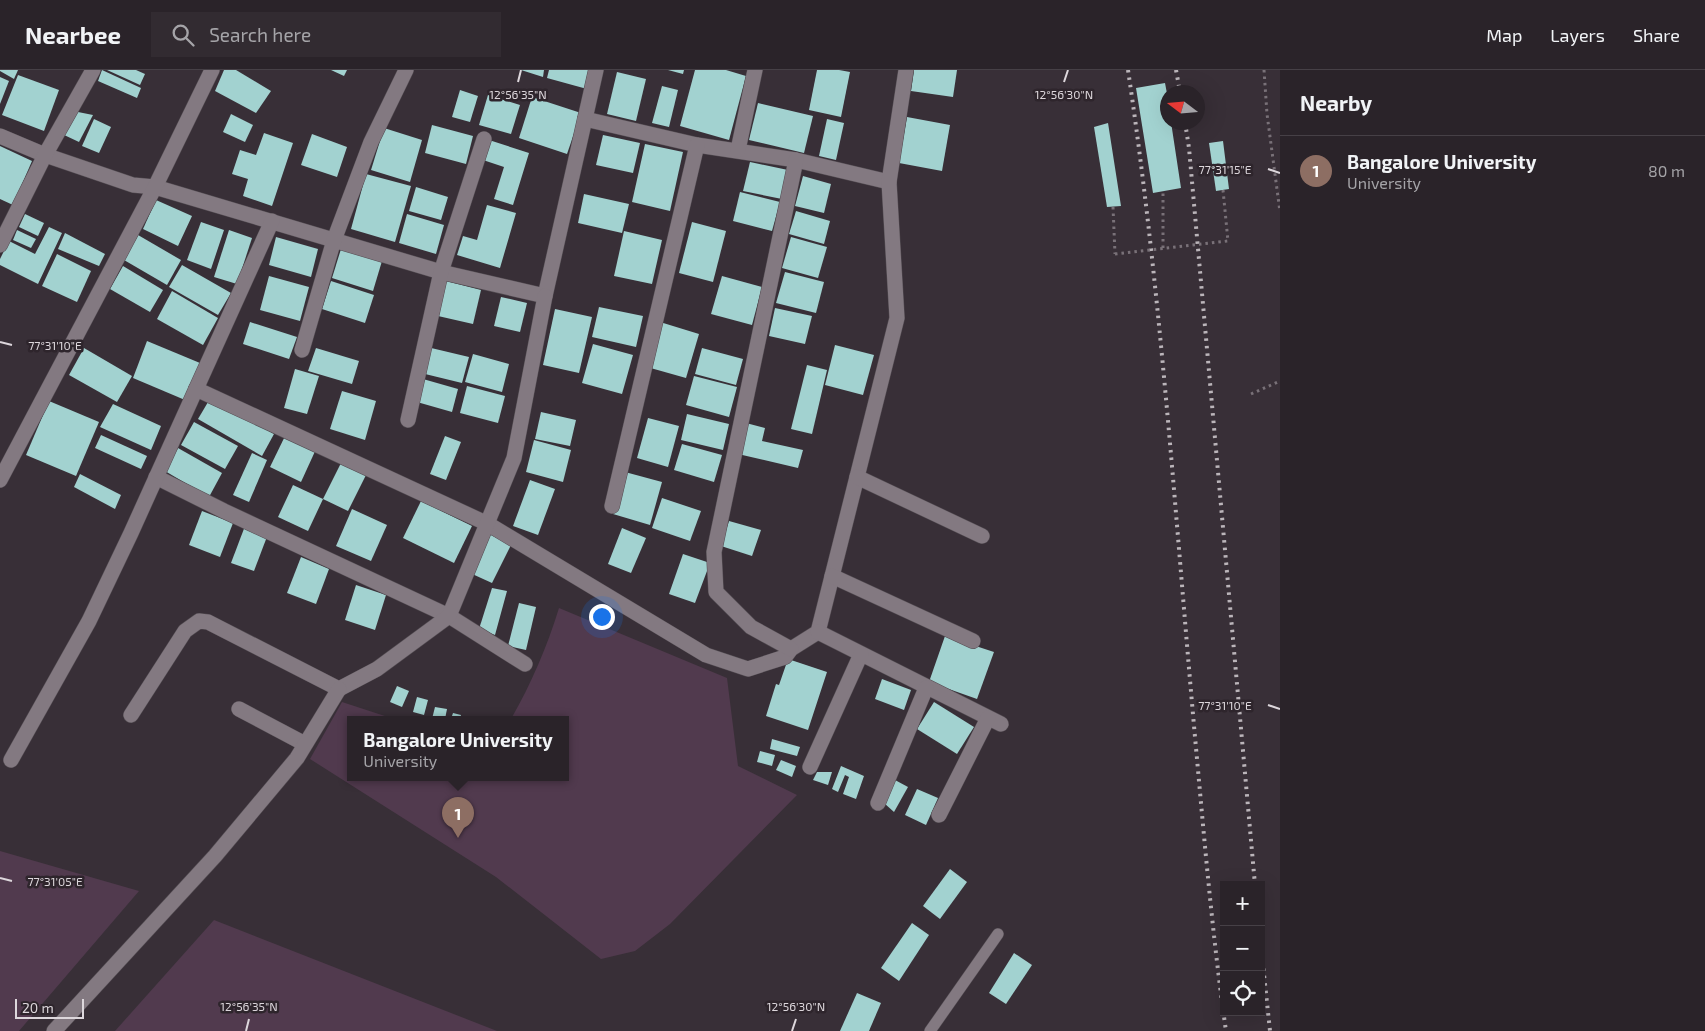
<!DOCTYPE html>
<html lang="en">
<head>
<meta charset="utf-8">
<style>
  :root { --surface:#2a2329; --page:#322b31; --text:#f1f3f6; --muted:#a5a4a8; --line:#464046; --accent:#d93025 }
  body { margin:0; font-family:"Exo 2",sans-serif; background:var(--page); color:var(--text) }
  .controls { position:absolute; right:15px; bottom:15px; display:grid; overflow:hidden; border-radius:0px; box-shadow:0 5px 20px #0002 }
  .controls button { width:45px; height:45px; display:grid; place-items:center; padding:0; border:0; border-bottom:1px solid var(--line); background:var(--surface); color:var(--text); font:25px sans-serif }
  .compass { position:absolute; left:1160px; top:15px; width:45px; height:45px; border-radius:50%; background:var(--surface); box-shadow:0 5px 20px #0002; rotate:286deg }
  .scale { position:absolute; left:15px; bottom:12px; width:69px; box-sizing:border-box; padding-left:5px; border:2px solid #ddd7dc; border-top:0; font-size:14px; line-height:18px; white-space:nowrap; color:#ddd7dc; -webkit-text-stroke:4px #2e252c; paint-order:stroke }
  .you { position:absolute; left:601px; top:546px; width:18px; height:18px; margin:-12px; border:4px solid #fff; border-radius:50%; background:#1a73e8; box-shadow:0 0 0 8px #1a73e833 }
  .badge { display:grid; place-items:center; width:32px; height:32px; border-radius:50%; background:var(--accent); color:#fff; font-size:16px; font-weight:700 }
  .pin { position:absolute; translate:-50% -41px; filter:drop-shadow(0 1px 2px #0008) }
  .pin::after { content:''; position:absolute; top:26px; width:18px; height:15px; background:inherit; clip-path:polygon(0 0,100% 0,50% 100%) }
  .popup { position:absolute; left:347px; top:646px; width:222px; height:65px; box-sizing:border-box; display:grid; place-content:center; border-radius:0px; background:var(--surface); filter:drop-shadow(0 1px 4px #0005); font-size:16px; white-space:nowrap; color:var(--muted) }
  .popup b { font-size:19px; color:var(--text) }
  .popup::after { content:''; position:absolute; left:50%; top:100%; margin-left:-10px; border:10px solid transparent; border-top-color:var(--surface) }
  .list { margin:0; padding:0; list-style:none }
  h2 { display:flex; justify-content:space-between; align-items:center; height:65px; margin:0; padding:0 20px; font-size:21px }
  h2 small { font-size:16px; font-weight:400; color:var(--muted) }
  .list li { display:grid; grid-template-columns:32px 1fr auto; gap:15px; align-items:center; box-sizing:border-box; height:70px; padding:0 20px; border-top:1px solid var(--line) }
  .list b { display:block; font-size:19px; white-space:nowrap }
  .list p { margin:0; font-size:16px; white-space:nowrap; color:var(--muted) }
  .list em { font-size:16px; font-style:normal; color:var(--muted) }
  .icon { flex:none; width:28px; height:28px; fill:none; stroke:currentColor; stroke-width:2; stroke-linecap:round; stroke-linejoin:round }
  .map { position:relative; flex:none; width:1280px; height:961px; overflow:hidden }
  header { display:flex; align-items:center; gap:30px; box-sizing:border-box; height:70px; padding:0 25px; background:var(--surface); border-bottom:1px solid var(--line) }
  header strong { font-size:24px }
  nav { display:flex; gap:28px; margin-inline-start:auto; font-size:18px }
  .search { width:350px; height:45px; background:var(--page); display:flex; align-items:center; gap:12px; box-sizing:border-box; padding:0 18px; border-radius:0px; color:var(--muted); font-size:19px }
  main { display:flex }
  aside { flex:1; background:var(--surface) }
  .map>svg:first-child { display:block }
  .green { fill:#513a4e }
  .building { fill:#a2d2d0 }
  .lines { fill:none; stroke-linecap:round; stroke-linejoin:round }
  .lane-casing { stroke:#544d53; stroke-width:12 }
  .street-casing { stroke:#544d53; stroke-width:16 }
  .path { stroke:#797178; stroke-width:3; stroke-dasharray:2.5 4; stroke-linecap:butt }
  .lane { stroke:#837981; stroke-width:11 }
  .street { stroke:#837981; stroke-width:15 }
  .rail { stroke:#bbb5ba; stroke-width:4; stroke-dasharray:2.5 5; stroke-linecap:butt }
  .path-bridge { stroke:#797178; stroke-width:3; stroke-dasharray:2.5 4; stroke-linecap:butt }
  .ticks { fill:none; stroke:#ddd7dc; stroke-width:2 }
  .ticks-label { font-size:12px; text-anchor:middle; fill:#ddd7dc; stroke:#2e252c; stroke-width:5; stroke-linejoin:round; paint-order:stroke }
</style>
</head>
<body>
<header>
<strong>Nearbee</strong>
<div class="search"><svg class="icon" aria-label="search" viewBox="0 0 24 24"><circle cx="10" cy="10" r="6"/><path d="M15 15l6 6"/></svg>Search here</div>
<nav><a>Map</a><a>Layers</a><a>Share</a></nav>
</header>
<main>
<div class="map">
<svg width="1280" height="961" viewBox="0 0 1280 961">
  <rect width="100%" height="100%" fill="#382f37"/>
  <!-- green -->
  <g class="green">
    <path d="M559,538L727,608L738,696L797,725L670,854L635,881L601,889L496,807L310,689L342,632L394,649H350V707H566V649H511C531,614 547,577 559,538Z"/>
    <path d="M0,781L139,821L19,961H0Z"/>
    <path d="M214,850L497,961H115Z"/>
  </g>
  <!-- building -->
  <g class="building">
    <path d="M0,0H18L14,9L0,1Z"/>
    <path d="M102,0L141,18L137,28L98,11Z"/>
    <path d="M107,0H136L145,4L140,15Z"/>
    <path d="M224,0H236L271,21L256,43L215,21Z"/>
    <path d="M331,0H347L344,6Z"/>
    <path d="M521,0H544L543,7Z"/>
    <path d="M549,0H593L587,19L547,8Z"/>
    <path d="M668,0H684L683,4Z"/>
    <path d="M695,0H726L746,6L729,70L680,56Z"/>
    <path d="M817,0H839L850,2L841,47L809,40Z"/>
    <path d="M914,0H957L953,27L911,21Z"/>
    <path d="M617,2L646,9L636,51L607,44Z"/>
    <path d="M18,5L59,20L44,61L2,45Z"/>
    <path d="M0,7L9,11L0,34Z"/>
    <path d="M1165,13L1168,29V52H1171L1181,118L1153,123L1136,18Z"/>
    <path d="M662,16L678,20L669,57L652,53Z"/>
    <path d="M460,20L478,26L470,52L452,47Z"/>
    <path d="M488,25L520,35L511,64L479,55Z"/>
    <path d="M532,27L581,43L567,84L519,68Z"/>
    <path d="M758,33L813,46L804,83L749,70Z"/>
    <path d="M73,41L93,45L79,72L62,64Z"/>
    <path d="M231,44L253,55L245,72L223,62Z"/>
    <path d="M907,47L950,55L942,101L899,93Z"/>
    <path d="M94,49L111,57L99,83L82,76Z"/>
    <path d="M827,49L844,53L836,90L819,86Z"/>
    <path d="M1108,53L1121,136L1107,137L1094,57Z"/>
    <path d="M432,55L473,66L466,94L425,83Z"/>
    <path d="M384,58L422,70L410,112L371,100Z"/>
    <path d="M264,63L293,73L272,136L243,126L248,109L232,104L240,80L256,85Z"/>
    <path d="M312,64L347,77L337,107L301,95Z"/>
    <path d="M603,65L640,73L633,103L596,95Z"/>
    <path d="M489,70L529,83L513,135L494,129L504,97L483,90Z"/>
    <path d="M1223,71L1229,119L1216,121L1209,73Z"/>
    <path d="M645,74L683,82L670,141L632,132Z"/>
    <path d="M0,76L32,91L13,135L0,129Z"/>
    <path d="M750,92L788,100L782,129L743,121Z"/>
    <path d="M366,104L411,116L395,172L351,159Z"/>
    <path d="M803,106L831,114L824,143L795,136Z"/>
    <path d="M416,117L448,127L441,150L409,141Z"/>
    <path d="M740,122L780,132L772,161L733,151Z"/>
    <path d="M584,124L629,134L622,163L578,153Z"/>
    <path d="M156,130L192,146L178,176L143,159Z"/>
    <path d="M487,135L516,143L500,198L457,185L463,166L477,170Z"/>
    <path d="M796,141L830,151L824,174L789,164Z"/>
    <path d="M25,144L44,153L38,166L19,157Z"/>
    <path d="M407,144L444,155L436,184L399,173Z"/>
    <path d="M201,152L224,160L211,199L187,190Z"/>
    <path d="M692,152L726,161L713,212L679,203Z"/>
    <path d="M49,157L62,163L38,214L0,195V189L9,171L35,184Z"/>
    <path d="M17,160L36,169L31,178L13,170Z"/>
    <path d="M229,160L252,168L237,214L214,207Z"/>
    <path d="M624,161L662,170L652,214L614,206Z"/>
    <path d="M65,163L105,184L99,196L58,179Z"/>
    <path d="M138,165L181,190L167,215L124,190Z"/>
    <path d="M276,167L318,179L311,207L269,195Z"/>
    <path d="M791,167L827,177L818,208L782,198Z"/>
    <path d="M341,179L382,191L373,221L332,208Z"/>
    <path d="M57,184L91,201L77,232L42,216Z"/>
    <path d="M182,195L231,223L218,245L169,217Z"/>
    <path d="M123,196L163,220L150,242L110,219Z"/>
    <path d="M785,202L824,212L816,243L776,233Z"/>
    <path d="M269,206L309,217L300,251L260,240Z"/>
    <path d="M722,206L762,217L752,255L711,244Z"/>
    <path d="M331,211L374,225L365,253L322,239Z"/>
    <path d="M446,211L481,220L473,254L438,246Z"/>
    <path d="M172,221L218,248L203,275L157,249Z"/>
    <path d="M501,227L527,233L520,262L494,256Z"/>
    <path d="M599,237L643,246L636,277L592,267Z"/>
    <path d="M775,238L812,246L805,274L769,266Z"/>
    <path d="M555,239L592,247L579,303L543,295Z"/>
    <path d="M250,252L297,267L289,289L243,274Z"/>
    <path d="M660,252L699,264L686,308L647,297Z"/>
    <path d="M147,271L200,293L185,330L133,308Z"/>
    <path d="M593,274L633,285L622,324L582,313Z"/>
    <path d="M835,275L874,285L863,325L825,315Z"/>
    <path d="M427,277L469,287L462,313L421,303Z"/>
    <path d="M84,278L132,306L117,332L69,305Z"/>
    <path d="M316,278L359,291L352,314L308,301Z"/>
    <path d="M702,278L743,289L736,315L695,304Z"/>
    <path d="M473,284L509,294L502,322L465,312Z"/>
    <path d="M807,295L827,300L812,364L791,359Z"/>
    <path d="M295,299L319,306L307,344L284,338Z"/>
    <path d="M694,306L737,317L729,347L686,335Z"/>
    <path d="M423,309L458,319L452,342L417,332Z"/>
    <path d="M467,316L505,326L498,353L460,343Z"/>
    <path d="M342,321L376,331L365,370L330,359Z"/>
    <path d="M211,327L274,364L262,386L198,349Z"/>
    <path d="M49,331L99,352L76,406L26,385Z"/>
    <path d="M113,334L161,356L151,380L100,357Z"/>
    <path d="M541,342L576,350L570,376L535,369Z"/>
    <path d="M687,344L729,354L723,380L681,370Z"/>
    <path d="M648,348L679,356L668,397L637,388Z"/>
    <path d="M194,352L238,376L225,399L181,375Z"/>
    <path d="M746,353L765,358L762,371L803,380L798,398L738,384Z"/>
    <path d="M287,362L317,377L301,412L270,397Z"/>
    <path d="M101,365L147,386L141,399L95,378Z"/>
    <path d="M445,366L461,372L446,410L430,404Z"/>
    <path d="M534,370L571,380L563,412L526,402Z"/>
    <path d="M682,374L722,385L714,412L674,400Z"/>
    <path d="M178,378L222,403L209,427L165,401Z"/>
    <path d="M252,383L267,390L249,432L233,425Z"/>
    <path d="M341,393L366,405L348,441L323,429Z"/>
    <path d="M625,402L662,412L650,455L613,444Z"/>
    <path d="M80,404L121,425L115,439L74,417Z"/>
    <path d="M530,410L555,419L538,465L513,456Z"/>
    <path d="M293,415L323,429L308,461L278,447Z"/>
    <path d="M662,428L701,441L690,471L652,458Z"/>
    <path d="M421,431L472,456L454,493L403,468Z"/>
    <path d="M352,439L387,455L371,491L336,476Z"/>
    <path d="M202,441L233,453L220,487L189,475Z"/>
    <path d="M729,451L761,460L752,486L721,476Z"/>
    <path d="M245,456L268,464L254,501L231,493Z"/>
    <path d="M622,458L646,468L631,503L608,494Z"/>
    <path d="M489,464L511,475L492,513L470,503Z"/>
    <path d="M683,484L710,493L695,533L669,524Z"/>
    <path d="M301,487L329,499L316,534L287,523Z"/>
    <path d="M356,515L386,525L375,560L345,550Z"/>
    <path d="M492,518L507,521L495,565L479,559Z"/>
    <path d="M519,533L536,537L526,580L508,576Z"/>
    <path d="M945,566L994,582L977,629L929,612Z"/>
    <path d="M788,589L827,602L808,660L766,646L776,614L779,615Z"/>
    <path d="M882,609L911,620L904,640L875,629Z"/>
    <path d="M397,616L409,621L402,637L390,632Z"/>
    <path d="M417,627L428,630L424,645L413,642Z"/>
    <path d="M934,632L974,657L957,684L917,659Z"/>
    <path d="M435,637L447,639L445,649H432Z"/>
    <path d="M453,643L461,645L460,649H451Z"/>
    <path d="M772,669L800,677L797,686L770,679Z"/>
    <path d="M760,681L775,685L772,696L757,692Z"/>
    <path d="M781,690L796,696L792,707L776,700Z"/>
    <path d="M841,696L864,706L856,729L843,724L849,707L845,705L838,722L832,719Z"/>
    <path d="M817,702H832L828,715L813,710Z"/>
    <path d="M895,710L908,717L894,742L884,733Z"/>
    <path d="M917,719L938,728L926,755L905,745Z"/>
    <path d="M950,799L967,812L940,849L923,836Z"/>
    <path d="M912,853L929,865L899,911L881,898Z"/>
    <path d="M1014,883L1032,895L1006,934L989,923Z"/>
    <path d="M857,923L881,933L869,961H840Z"/>
  </g>
  <g class="lines">
    <!-- lane casing -->
    <g class="lane-casing">
      <path id="lane" d="M930,961L998,864"/>
    </g>
    <!-- street casing -->
    <g class="street-casing">
      <g id="street">
        <path d="M585,49L697,75L796,90L889,112"/>
        <path d="M0,66L45,85L133,115L155,117L441,202L545,226L596,0"/>
        <path d="M738,80L755,0"/>
        <path d="M0,175L45,85L93,0"/>
        <path d="M302,280L334,170L371,72L406,0"/>
        <path d="M196,319L488,454L706,585L748,599L785,587L791,579L818,562L897,248L889,112L906,0"/>
        <path d="M408,350L441,202L484,69"/>
        <path d="M156,407L224,441L449,546L525,594"/>
        <path d="M857,407L982,466"/>
        <path d="M0,410L155,117L212,0"/>
        <path d="M612,436L697,75"/>
        <path d="M832,506L973,571"/>
        <path d="M818,562L1001,654"/>
        <path d="M791,579L751,557L716,522L714,482L796,90"/>
        <path d="M239,639L305,674"/>
        <path d="M131,645L185,561L199,551L208,552L339,619L377,599L449,546L514,388L545,226"/>
        <path d="M11,690L89,551L131,463L272,151"/>
        <path d="M810,697L861,584"/>
        <path d="M878,733L926,618"/>
        <path d="M939,745L988,648"/>
        <path d="M54,961L215,786L297,688L339,619"/>
      </g>
    </g>
    <!-- path -->
    <g class="path">
      <path d="M1264,0L1267,44L1280,142"/>
      <path d="M1223,120L1228,171"/>
      <path d="M1113,137L1115,184"/>
      <path d="M1163,178V121"/>
      <path d="M1251,324L1280,311"/>
    </g>
    <!-- lane -->
    <use href="#lane" class="lane"/>
    <!-- street -->
    <use href="#street" class="street"/>
    <!-- rail -->
    <g class="rail">
      <path d="M1128,0C1161,221 1175,444 1195,667C1204,765 1212,863 1226,961"/>
      <path d="M1176,0L1180,22"/>
      <path d="M1185,52L1189,78L1255,815"/>
      <path d="M1261,876L1270,961"/>
    </g>
    <!-- path-bridge -->
    <path class="path-bridge" d="M1115,184L1228,171"/>
  </g>
  <!-- ticks -->
  <path class="ticks" d="M518,12L521,0M1064,12L1068,0M1268,99L1280,103M0,272L12,275M1268,635L1280,639M0,808L12,811M246,961L249,949M792,961L796,949"/>
  <g class="ticks-label">
    <text x="518" y="29">12°56'35"N</text>
    <text x="1064" y="29">12°56'30"N</text>
    <text x="1225" y="104">77°31'15"E</text>
    <text x="55" y="280">77°31'10"E</text>
    <text x="1225" y="640">77°31'10"E</text>
    <text x="55" y="816">77°31'05"E</text>
    <text x="249" y="941">12°56'35"N</text>
    <text x="796" y="941">12°56'30"N</text>
  </g>
</svg>
<div class="controls">
<button>+</button>
<button>−</button>
<button><svg class="icon" aria-label="locate" viewBox="0 0 24 24"><circle cx="12" cy="12" r="6"/><path d="M12 2v4M12 18v4M2 12h4M18 12h4"/></svg></button>
</div>
<svg class="compass" viewBox="-18 -18 36 36"><path d="M0-13l5 13h-10z" fill="#e53935"/><path d="M0 13l5-13h-10z" fill="#a5a4a8"/></svg>
<div class="scale">20 m</div>
<div class="you"></div>
<div class="pin badge" style="left:458px;top:768px;background:#8d6e63">1</div>
<div class="popup"><b>Bangalore University</b>University</div>
</div>
<aside>
<h2>Nearby<small></small></h2>
<ul class="list">
<li><span class="badge" style="background:#8d6e63">1</span><div><b>Bangalore University</b><p>University</p></div><em>80 m</em></li>
</ul>
</aside>
</main>
</body>
</html>
